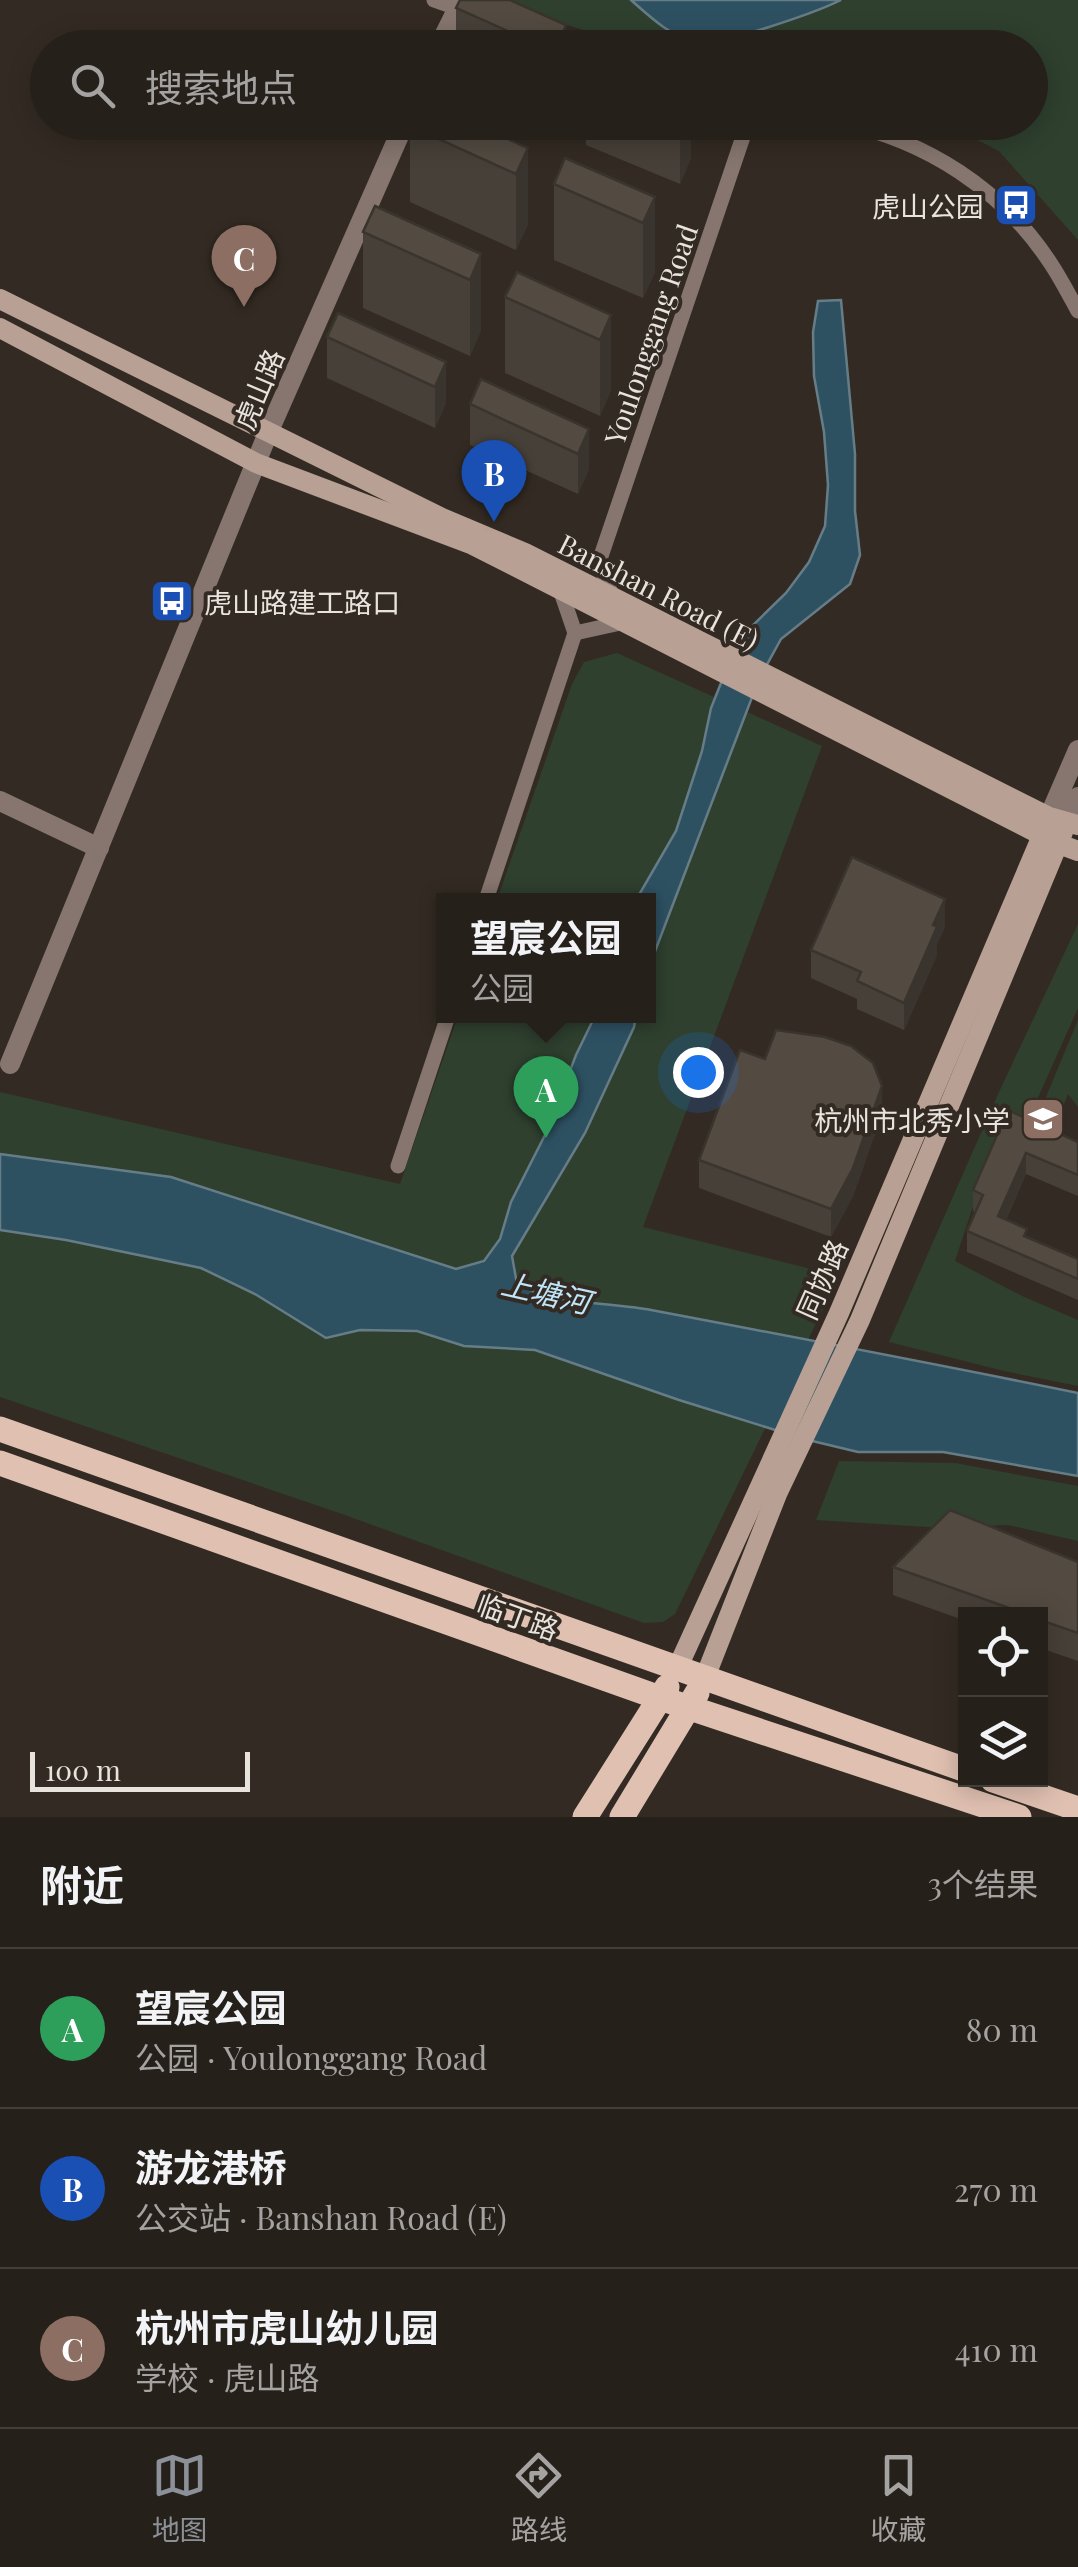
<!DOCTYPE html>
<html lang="zh">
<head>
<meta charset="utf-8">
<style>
  :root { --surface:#26201a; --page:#322d27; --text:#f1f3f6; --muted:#a4a3a2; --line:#423e39; --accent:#8c9099 }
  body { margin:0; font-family:"Playfair Display","Noto Sans SC",serif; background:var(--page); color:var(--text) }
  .controls { position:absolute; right:30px; bottom:30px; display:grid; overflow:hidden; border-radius:0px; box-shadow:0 5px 25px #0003 }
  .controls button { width:90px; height:90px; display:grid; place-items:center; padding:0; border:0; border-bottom:2px solid var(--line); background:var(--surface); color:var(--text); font:50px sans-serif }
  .scale { position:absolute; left:30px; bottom:25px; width:220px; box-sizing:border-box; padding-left:10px; border:5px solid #e8e3dd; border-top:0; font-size:28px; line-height:35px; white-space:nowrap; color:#e8e3dd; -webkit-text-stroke:8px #332b23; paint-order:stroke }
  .you { position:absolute; left:698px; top:1072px; width:35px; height:35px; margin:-25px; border:8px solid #fff; border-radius:50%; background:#1a73e8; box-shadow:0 0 0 15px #1a73e833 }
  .badge { display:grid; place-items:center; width:65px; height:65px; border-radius:50%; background:var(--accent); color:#fff; font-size:32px; font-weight:700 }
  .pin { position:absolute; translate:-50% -82px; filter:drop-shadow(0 2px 5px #0008) }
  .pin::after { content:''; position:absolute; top:52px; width:35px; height:30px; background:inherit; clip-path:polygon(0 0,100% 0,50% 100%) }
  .popup { position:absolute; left:436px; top:893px; width:220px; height:130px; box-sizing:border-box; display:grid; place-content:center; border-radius:0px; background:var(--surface); filter:drop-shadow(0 2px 8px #0005); font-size:32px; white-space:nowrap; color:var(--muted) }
  .popup b { font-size:38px; color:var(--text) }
  .popup::after { content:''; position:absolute; left:50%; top:100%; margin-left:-20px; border:20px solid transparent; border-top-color:var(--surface) }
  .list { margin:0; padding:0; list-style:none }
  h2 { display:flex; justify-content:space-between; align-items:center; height:130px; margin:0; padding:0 40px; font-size:42px }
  h2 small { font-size:32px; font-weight:400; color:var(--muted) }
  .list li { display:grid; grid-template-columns:65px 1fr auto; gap:30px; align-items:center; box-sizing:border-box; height:160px; padding:0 40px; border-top:2px solid var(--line) }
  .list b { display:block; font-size:38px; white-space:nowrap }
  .list p { margin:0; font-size:32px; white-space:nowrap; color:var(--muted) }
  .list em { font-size:32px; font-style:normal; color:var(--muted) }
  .icon { flex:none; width:55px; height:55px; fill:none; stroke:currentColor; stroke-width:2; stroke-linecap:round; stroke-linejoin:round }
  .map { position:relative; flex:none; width:1078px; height:1817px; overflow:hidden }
  .search { position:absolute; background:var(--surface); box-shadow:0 5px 25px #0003; left:30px; right:30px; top:30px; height:110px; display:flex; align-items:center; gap:25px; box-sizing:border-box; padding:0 35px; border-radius:55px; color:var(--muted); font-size:38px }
  .sheet { height:610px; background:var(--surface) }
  nav { display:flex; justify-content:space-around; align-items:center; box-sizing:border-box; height:140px; border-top:2px solid var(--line); background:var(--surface); font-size:28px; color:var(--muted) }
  nav a { display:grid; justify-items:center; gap:5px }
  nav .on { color:var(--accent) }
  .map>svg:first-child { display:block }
  .green { fill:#2f402f }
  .water { fill:#2e5162; stroke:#667d87; stroke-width:2.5 }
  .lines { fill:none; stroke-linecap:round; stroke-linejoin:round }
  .minor { stroke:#86766f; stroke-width:15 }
  .tertiary { stroke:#86766f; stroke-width:20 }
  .secondary { stroke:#b9a094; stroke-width:20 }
  .primary { stroke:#e0c0b1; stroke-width:25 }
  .wall { fill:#474039 }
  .shaded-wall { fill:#3a342e }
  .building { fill:#534b42; stroke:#3a342e; stroke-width:2.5 }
  .labels { text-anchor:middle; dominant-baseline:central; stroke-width:8; stroke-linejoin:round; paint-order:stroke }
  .poi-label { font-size:28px; fill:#e8e3dd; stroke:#332b23; text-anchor:end }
  .street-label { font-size:28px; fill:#e8e3dd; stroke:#332b23 }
  .water-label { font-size:30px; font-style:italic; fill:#bfe5f9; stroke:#332b23 }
</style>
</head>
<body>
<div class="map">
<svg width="1078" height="1817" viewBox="0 0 1078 1817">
  <rect width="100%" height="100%" fill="#332b23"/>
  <!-- green -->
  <g class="green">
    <path d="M489,0H1078V240L999,151L944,123L1030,122V48L655,47L580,29Z"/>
    <path d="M617,653L822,746L643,1227L839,1276L675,1614L663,1622L644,1623L342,1514L0,1397V1092L400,1184L458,1016H648V900H497L572,684L584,662Z"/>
    <path d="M1078,924V1008L1028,1120L975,1200L955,1261L1022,1296L1078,1320V1386L1004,1371L889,1342L999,1092Z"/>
    <path d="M1078,1020V1107L1068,1094L1055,1128L1036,1121Z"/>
    <path d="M839,1461L955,1463L1078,1486V1541L1008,1525L944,1528L816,1520Z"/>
  </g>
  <!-- water -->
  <g class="water">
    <path d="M631,0H841C817,12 721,46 697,42C672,38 649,16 631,0Z"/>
    <path d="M841,300L855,454V511L860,555L850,584L781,639L759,679L649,967L648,900H636L676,831L702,751L711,708L721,683L748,630L786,593L809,562L825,526L828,485L824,432L814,376L813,332L818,301Z"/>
    <path d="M595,1016H636L634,1027L585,1133L512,1256L517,1284C554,1305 609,1302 651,1310C794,1337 936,1364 1078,1393V1476L943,1452H858L804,1439L679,1400L535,1350L464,1346L417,1331L360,1330L326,1338L255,1294L201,1268L66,1240L0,1230V1154L171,1177L456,1269L484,1261L500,1239L511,1202L546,1133L576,1055Z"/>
  </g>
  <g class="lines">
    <!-- minor -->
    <g class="minor">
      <path d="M434,0L468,12"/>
      <path d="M546,39L571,48"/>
      <path d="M839,122C927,141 1002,189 1051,264C1061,279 1069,295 1078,311"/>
      <path d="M613,598L599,562L748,122"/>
      <path d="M575,633L625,622"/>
      <path d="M486,900L575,633L560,589"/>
      <path d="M398,1166L448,1016"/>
    </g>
    <!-- tertiary -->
    <g class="tertiary">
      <path d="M438,48L462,0"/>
      <path d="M0,801L99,848"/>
      <path d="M1049,817L1078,750"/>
      <path d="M1068,821L1078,797"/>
      <path d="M10,1064L268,433L405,122"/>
    </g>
    <!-- secondary -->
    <g class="secondary">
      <path d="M0,299L442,518L525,553L1049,817L1078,825"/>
      <path d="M0,328L256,463L473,545L1059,844L1078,851"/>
      <path d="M677,1669L839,1313L1047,824"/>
      <path d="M704,1680L777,1494L860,1320L1063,832"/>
    </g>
    <!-- primary -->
    <g class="primary">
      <path d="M0,1429L966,1770"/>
      <path d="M0,1463L660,1698L1019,1817"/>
      <path d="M993,1780L1078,1809"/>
      <path d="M585,1817L667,1687"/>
      <path d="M622,1817L697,1693"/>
    </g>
  </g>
  <!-- wall -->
  <g class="wall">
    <path d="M456,8L566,48H456Z"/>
    <path d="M586,122H691V158L680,184L586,145Z"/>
    <path d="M410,126L528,148V224L516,250L410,202Z"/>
    <path d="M554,184L655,197V272L643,298L554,260Z"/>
    <path d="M363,232L481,254V330L470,356L363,308Z"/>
    <path d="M505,297L611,315V390L600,416L505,373Z"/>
    <path d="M327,337L446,362V403L435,428L327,378Z"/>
    <path d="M470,404L589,429V469L578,494L470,445Z"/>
    <path d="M945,927L937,944V955L904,1030L857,1009V999L811,978V950Z"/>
    <path d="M1008,1110L1078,1142V1196L1026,1174L1006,1220L1027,1237L1078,1259V1300L967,1252V1231L975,1212L973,1211V1190Z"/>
    <path d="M882,1114L853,1196L831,1237L699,1188V1160Z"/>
    <path d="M1078,1562V1661L1040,1648V1614H966V1621L893,1595V1567Z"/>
  </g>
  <!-- shaded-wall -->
  <g class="shaded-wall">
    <path d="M566,25V48H556Z"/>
    <path d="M680,122H691V158L680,184Z"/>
    <path d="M528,148V224L516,250V174Z"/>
    <path d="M655,197V272L643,298V223Z"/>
    <path d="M481,254V330L470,356V280Z"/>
    <path d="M611,315V390L600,416V340Z"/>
    <path d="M446,362V403L435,428V387Z"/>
    <path d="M589,429V469L578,494V454Z"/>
    <path d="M945,899V927L937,944V955L904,1030V1003Z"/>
    <path d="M882,1086V1114L853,1196L831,1237V1209Z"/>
    <path d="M1026,1153V1174L998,1237V1216Z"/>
  </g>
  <!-- building -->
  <g class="building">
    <path d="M460,0H510L566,25L556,48H546L456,8Z"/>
    <path d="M598,43L609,48H596Z"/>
    <path d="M412,122H470L528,148L516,174L410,126Z"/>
    <path d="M565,158L655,197L643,223L554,184Z"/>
    <path d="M375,206L481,254L470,280L363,232Z"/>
    <path d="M517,272L611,315L600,340L505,297Z"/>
    <path d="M338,313L446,362L435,387L327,337Z"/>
    <path d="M481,379L589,429L578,454L470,404Z"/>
    <path d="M852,857L945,899L933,925L937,927L904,1003L857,981L861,972L811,950Z"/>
    <path d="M776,1030L825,1037L851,1046L873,1063L882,1086L853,1168L831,1209L699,1160L740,1050L765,1059Z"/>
    <path d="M1008,1110L1078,1142V1175L1026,1153L998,1216L1027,1229L1024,1236L1078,1259V1279L967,1231L983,1195L973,1190Z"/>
    <path d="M950,1510L1078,1562V1633L1040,1620V1614H1026L893,1567Z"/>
  </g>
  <!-- icons -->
  <defs>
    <g id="bus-square" transform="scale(2.25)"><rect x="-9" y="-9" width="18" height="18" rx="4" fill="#1a4fb4" stroke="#332b23"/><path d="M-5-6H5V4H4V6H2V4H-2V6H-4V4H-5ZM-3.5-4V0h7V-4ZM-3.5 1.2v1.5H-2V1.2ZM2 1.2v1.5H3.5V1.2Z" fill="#fff"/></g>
    <g id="school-square" transform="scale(2.25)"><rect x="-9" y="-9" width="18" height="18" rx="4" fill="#8d6e63" stroke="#332b23"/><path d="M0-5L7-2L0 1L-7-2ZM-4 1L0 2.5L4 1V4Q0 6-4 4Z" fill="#fff"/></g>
  </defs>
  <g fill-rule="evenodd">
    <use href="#bus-square" x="1016" y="205"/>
    <use href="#bus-square" x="172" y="601"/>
    <use href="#school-square" x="1043" y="1119"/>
  </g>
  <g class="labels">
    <!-- poi labels -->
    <g class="poi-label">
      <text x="984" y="205">虎山公园</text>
      <text x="204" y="601" text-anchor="start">虎山路建工路口</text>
      <text x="1010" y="1119">杭州市北秀小学</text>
    </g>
    <!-- street labels -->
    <g class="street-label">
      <text transform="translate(650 334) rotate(-71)">Youlonggang Road</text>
      <text transform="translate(258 389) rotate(-67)">虎山路</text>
      <text transform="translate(659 591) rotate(27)">Banshan Road (E)</text>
      <text transform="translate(821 1279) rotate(-66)">同协路</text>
      <text transform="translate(518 1616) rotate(20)">临丁路</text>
    </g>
    <!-- water labels -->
    <g class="water-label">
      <text transform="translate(546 1292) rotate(13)">上塘河</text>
    </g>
  </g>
</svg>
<div class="controls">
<button><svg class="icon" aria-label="locate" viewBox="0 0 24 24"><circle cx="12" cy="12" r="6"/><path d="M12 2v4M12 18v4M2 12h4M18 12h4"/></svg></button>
<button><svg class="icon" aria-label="layers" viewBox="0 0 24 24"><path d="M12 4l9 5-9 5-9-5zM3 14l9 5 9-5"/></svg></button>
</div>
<div class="scale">100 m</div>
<div class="you"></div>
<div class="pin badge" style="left:546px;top:1138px;background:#2e9e5b">A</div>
<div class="popup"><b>望宸公园</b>公园</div>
<div class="pin badge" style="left:494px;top:522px;background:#1a4fb4">B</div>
<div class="pin badge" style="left:244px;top:307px;background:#8d6e63">C</div>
<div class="search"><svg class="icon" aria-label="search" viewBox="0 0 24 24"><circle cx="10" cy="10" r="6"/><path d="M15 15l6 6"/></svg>搜索地点</div>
</div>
<section class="sheet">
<h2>附近<small>3个结果</small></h2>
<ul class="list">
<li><span class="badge" style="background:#2e9e5b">A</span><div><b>望宸公园</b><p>公园 · Youlonggang Road</p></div><em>80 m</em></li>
<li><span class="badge" style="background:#1a4fb4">B</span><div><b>游龙港桥</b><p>公交站 · Banshan Road (E)</p></div><em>270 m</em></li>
<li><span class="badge" style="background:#8d6e63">C</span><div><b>杭州市虎山幼儿园</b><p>学校 · 虎山路</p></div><em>410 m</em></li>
</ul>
</section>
<nav>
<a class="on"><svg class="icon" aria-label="map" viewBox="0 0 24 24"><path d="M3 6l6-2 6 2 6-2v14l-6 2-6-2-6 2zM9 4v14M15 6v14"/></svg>地图</a>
<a><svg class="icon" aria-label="directions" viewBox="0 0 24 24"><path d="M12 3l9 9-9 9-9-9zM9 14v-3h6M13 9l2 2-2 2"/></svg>路线</a>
<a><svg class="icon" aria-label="saved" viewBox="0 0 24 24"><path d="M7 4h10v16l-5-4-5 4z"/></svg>收藏</a>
</nav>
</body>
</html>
